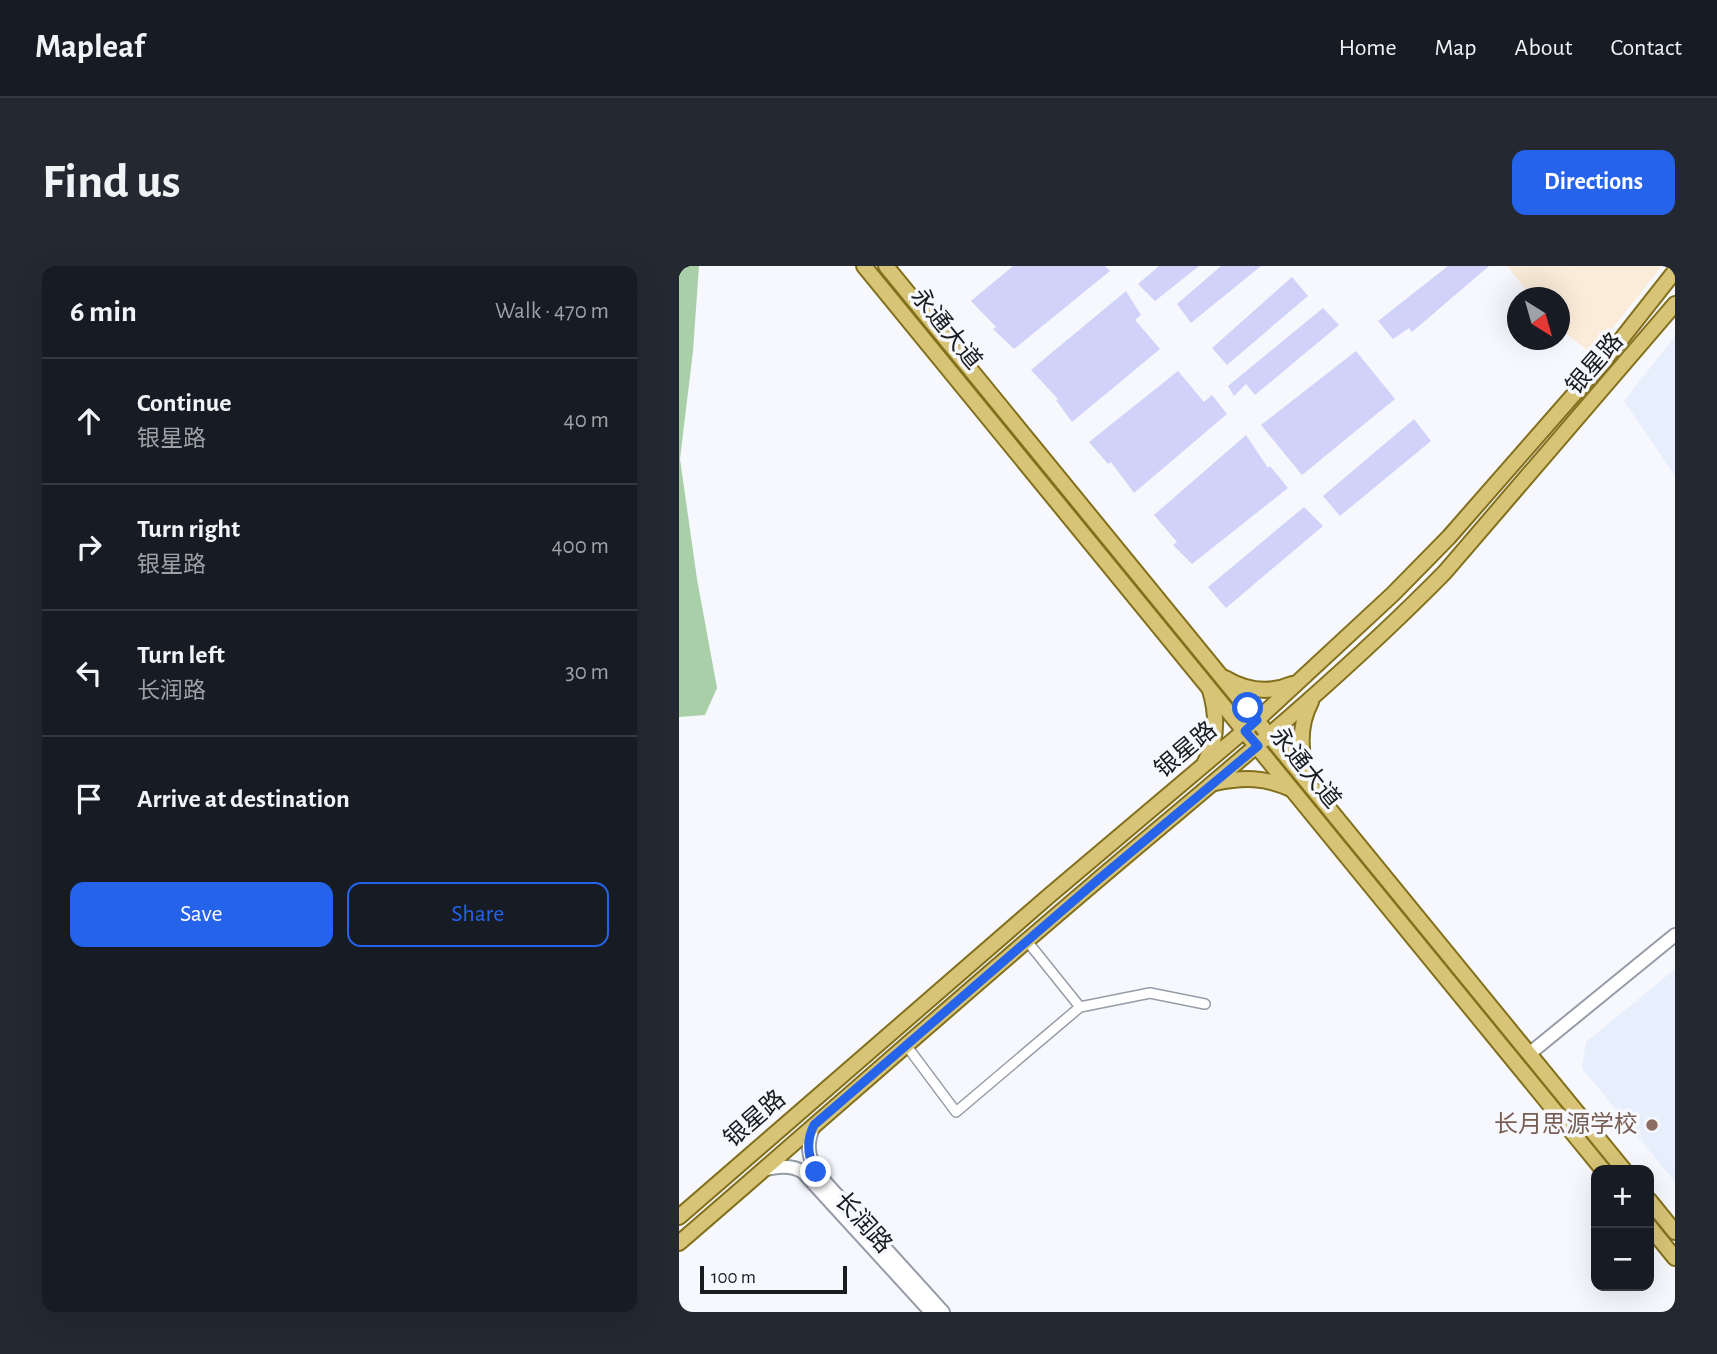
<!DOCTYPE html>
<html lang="en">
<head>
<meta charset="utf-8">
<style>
  :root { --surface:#171b24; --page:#242831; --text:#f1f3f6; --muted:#9ea1a6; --line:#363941; --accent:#2563eb }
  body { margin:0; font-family:"Alegreya Sans","Noto Sans SC",sans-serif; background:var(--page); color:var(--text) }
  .controls { position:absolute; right:21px; bottom:21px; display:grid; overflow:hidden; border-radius:14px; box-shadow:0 7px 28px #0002 }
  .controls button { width:63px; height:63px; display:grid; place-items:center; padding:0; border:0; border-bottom:2px solid var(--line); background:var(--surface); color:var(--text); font:35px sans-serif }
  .compass { position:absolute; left:828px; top:21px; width:63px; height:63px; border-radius:50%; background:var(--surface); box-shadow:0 7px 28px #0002; rotate:143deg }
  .scale { position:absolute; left:21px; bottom:18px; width:147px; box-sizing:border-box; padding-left:7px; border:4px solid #191b1f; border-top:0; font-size:19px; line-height:24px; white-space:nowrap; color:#191b1f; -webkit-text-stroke:5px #f6f8fd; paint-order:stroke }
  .stop { position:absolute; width:21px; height:21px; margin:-16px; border:5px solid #2563eb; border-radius:50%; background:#fff }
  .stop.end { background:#2563eb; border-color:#fff; box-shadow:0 2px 7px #0008 }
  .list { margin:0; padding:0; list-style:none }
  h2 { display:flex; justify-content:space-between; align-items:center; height:91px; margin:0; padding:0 28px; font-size:30px }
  h2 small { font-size:23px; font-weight:400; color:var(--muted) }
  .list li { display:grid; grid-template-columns:46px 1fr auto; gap:21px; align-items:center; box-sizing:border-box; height:126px; padding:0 28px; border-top:2px solid var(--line) }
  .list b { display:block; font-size:26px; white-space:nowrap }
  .list p { margin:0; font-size:23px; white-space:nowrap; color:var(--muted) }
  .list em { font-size:23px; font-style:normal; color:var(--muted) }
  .actions { display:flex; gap:14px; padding:21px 28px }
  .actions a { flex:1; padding:16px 0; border:2px solid var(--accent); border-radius:14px; text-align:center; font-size:24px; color:var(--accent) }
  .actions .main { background:var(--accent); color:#fff }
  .icon { flex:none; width:38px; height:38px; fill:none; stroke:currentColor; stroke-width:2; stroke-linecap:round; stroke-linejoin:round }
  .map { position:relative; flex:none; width:996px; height:1046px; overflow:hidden; border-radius:14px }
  header { display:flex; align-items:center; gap:42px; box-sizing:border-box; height:98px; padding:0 35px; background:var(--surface); border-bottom:2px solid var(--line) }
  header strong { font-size:33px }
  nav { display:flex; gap:38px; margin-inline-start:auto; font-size:24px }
  .intro { display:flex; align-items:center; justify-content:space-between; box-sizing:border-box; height:168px; padding:0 42px }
  h1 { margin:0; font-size:49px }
  .button { padding:18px 32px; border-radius:14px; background:var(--accent); color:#fff; font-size:24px; font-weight:700 }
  main { display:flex; gap:42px; padding:0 42px }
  aside { flex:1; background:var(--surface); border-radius:14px; box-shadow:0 7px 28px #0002 }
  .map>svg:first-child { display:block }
  .built { fill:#e7effd }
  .medical { fill:#fbecd9 }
  .forest { fill:#a9cfa9 }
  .building { fill:#d1d2f9 }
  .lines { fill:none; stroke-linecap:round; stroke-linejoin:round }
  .street-casing { stroke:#969ca7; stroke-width:12 }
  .secondary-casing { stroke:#969ca7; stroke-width:16 }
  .primary-casing { stroke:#83701c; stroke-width:18 }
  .street { stroke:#fff; stroke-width:9 }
  .secondary { stroke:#fff; stroke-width:12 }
  .primary { stroke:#d7c476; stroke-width:14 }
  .route { stroke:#2563eb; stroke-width:9 }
  .education-dot { fill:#8d6e63; stroke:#f6f8fd; stroke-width:2.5 }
  .labels { text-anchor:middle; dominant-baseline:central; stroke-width:7; stroke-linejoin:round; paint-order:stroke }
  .street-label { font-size:24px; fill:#191b1f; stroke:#f6f8fd }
  .education-label { font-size:24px; fill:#785e54; stroke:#f6f8fd; text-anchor:end }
</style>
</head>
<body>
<header>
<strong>Mapleaf</strong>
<nav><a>Home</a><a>Map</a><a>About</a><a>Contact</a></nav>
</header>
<div class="intro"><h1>Find us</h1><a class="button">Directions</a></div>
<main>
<aside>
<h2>6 min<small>Walk · 470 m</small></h2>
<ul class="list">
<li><svg class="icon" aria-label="ahead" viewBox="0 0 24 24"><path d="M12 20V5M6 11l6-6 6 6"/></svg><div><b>Continue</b><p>银星路</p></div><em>40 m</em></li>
<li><svg class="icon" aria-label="right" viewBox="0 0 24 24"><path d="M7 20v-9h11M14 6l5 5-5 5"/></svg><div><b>Turn right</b><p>银星路</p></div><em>400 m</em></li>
<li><svg class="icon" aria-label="left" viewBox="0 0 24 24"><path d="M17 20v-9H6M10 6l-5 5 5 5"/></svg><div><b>Turn left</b><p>长润路</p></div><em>30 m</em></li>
<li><svg class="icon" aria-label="arrive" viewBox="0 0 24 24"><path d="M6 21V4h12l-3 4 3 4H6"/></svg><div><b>Arrive at destination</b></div></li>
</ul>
<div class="actions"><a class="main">Save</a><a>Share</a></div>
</aside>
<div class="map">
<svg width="996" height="1046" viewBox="0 0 996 1046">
  <rect width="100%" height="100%" fill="#f6f8fd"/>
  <!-- built -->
  <g class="built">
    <path d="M996,70V210L945,135Z"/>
    <path d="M996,703V916L903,802L907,776Z"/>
  </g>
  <!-- medical -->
  <path class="medical" d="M828,0H983L913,88L881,63L880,32L853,31Z"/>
  <!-- forest -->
  <path class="forest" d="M0,0H20L14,85L1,193L18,313L38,422L26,449L0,451Z"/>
  <!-- building -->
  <g class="building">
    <path d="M334,0H426L431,5L335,83L314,63L317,61L292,35Z"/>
    <path d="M480,0H520L476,35L459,18Z"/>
    <path d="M542,0H582L512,57L498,38Z"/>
    <path d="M769,0H810L733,66L730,62L714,73L699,55Z"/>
    <path d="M613,11L629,30L548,99L533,82Z"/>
    <path d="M447,25L462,49L456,54L481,83L393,156L377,134L379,133L352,104Z"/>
    <path d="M644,42L660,59L576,129L567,118L555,130L549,120Z"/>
    <path d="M677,85L716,133L623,209L582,159Z"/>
    <path d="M499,105L525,136L533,129L548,148L455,227L432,196L429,198L410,176Z"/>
    <path d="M735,153L752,175L661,250L644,230Z"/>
    <path d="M567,169L589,202L591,200L609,222L513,298L494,279L498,276L475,249Z"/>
    <path d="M625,241L644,260L547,342L529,321Z"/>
  </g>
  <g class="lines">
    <!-- street casing -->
    <g class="street-casing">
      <g id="street">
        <path d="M348,675L401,741"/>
        <path d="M227,779L277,846L401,741L471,727L526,738"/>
      </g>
    </g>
    <!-- secondary casing -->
    <g class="secondary-casing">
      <g id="secondary">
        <path d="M850,788L996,669"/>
        <path d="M135,860C127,876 129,890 137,906L264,1046"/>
        <path d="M83,904C97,901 111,898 124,906L252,1046"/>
      </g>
    </g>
    <!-- primary casing -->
    <g class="primary-casing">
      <g id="primary">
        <path d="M185,0L924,904"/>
        <path d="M207,0L945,904"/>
        <path d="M546,412C568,425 590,428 613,418"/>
        <path d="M526,496C539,474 538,448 531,424"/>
        <path d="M628,511C621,486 619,460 632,436"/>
        <path d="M536,517C564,511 586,511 612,523"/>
        <path d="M970,934L996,966"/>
        <path d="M0,951L371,629L578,454L714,328L770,271L933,85L996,5"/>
        <path d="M970,960L996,992"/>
        <path d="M0,977C138,858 274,737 413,619C533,517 655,419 766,306L996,38"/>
      </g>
    </g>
    <!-- street -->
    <use href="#street" class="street"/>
    <!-- secondary -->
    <use href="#secondary" class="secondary"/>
    <!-- primary -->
    <use href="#primary" class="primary"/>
  </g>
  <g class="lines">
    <!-- route -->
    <path class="route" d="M137,906C128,890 127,875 135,859L414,618L579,480L566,465L578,454L569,442"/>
  </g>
  <!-- markers -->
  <circle class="education-dot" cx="973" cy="859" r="7"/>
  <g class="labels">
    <!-- street labels -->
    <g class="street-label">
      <text transform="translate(267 63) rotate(51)">永通大道</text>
      <text transform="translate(916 98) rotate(-49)">银星路</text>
      <text transform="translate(507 484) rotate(-40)">银星路</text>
      <text transform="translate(626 502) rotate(51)">永通大道</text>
      <text transform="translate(76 853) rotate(-41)">银星路</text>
      <text transform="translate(184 957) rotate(48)">长润路</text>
    </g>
    <!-- education labels -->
    <g class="education-label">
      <text x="959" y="859">长月思源学校</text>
    </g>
  </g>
</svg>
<div class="controls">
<button>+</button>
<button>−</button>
</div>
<svg class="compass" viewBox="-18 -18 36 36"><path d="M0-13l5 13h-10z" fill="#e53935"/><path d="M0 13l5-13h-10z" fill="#9ea1a6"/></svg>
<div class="scale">100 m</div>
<div class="stop" style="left:569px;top:442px"></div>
<div class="stop end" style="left:137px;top:906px"></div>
</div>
</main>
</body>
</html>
